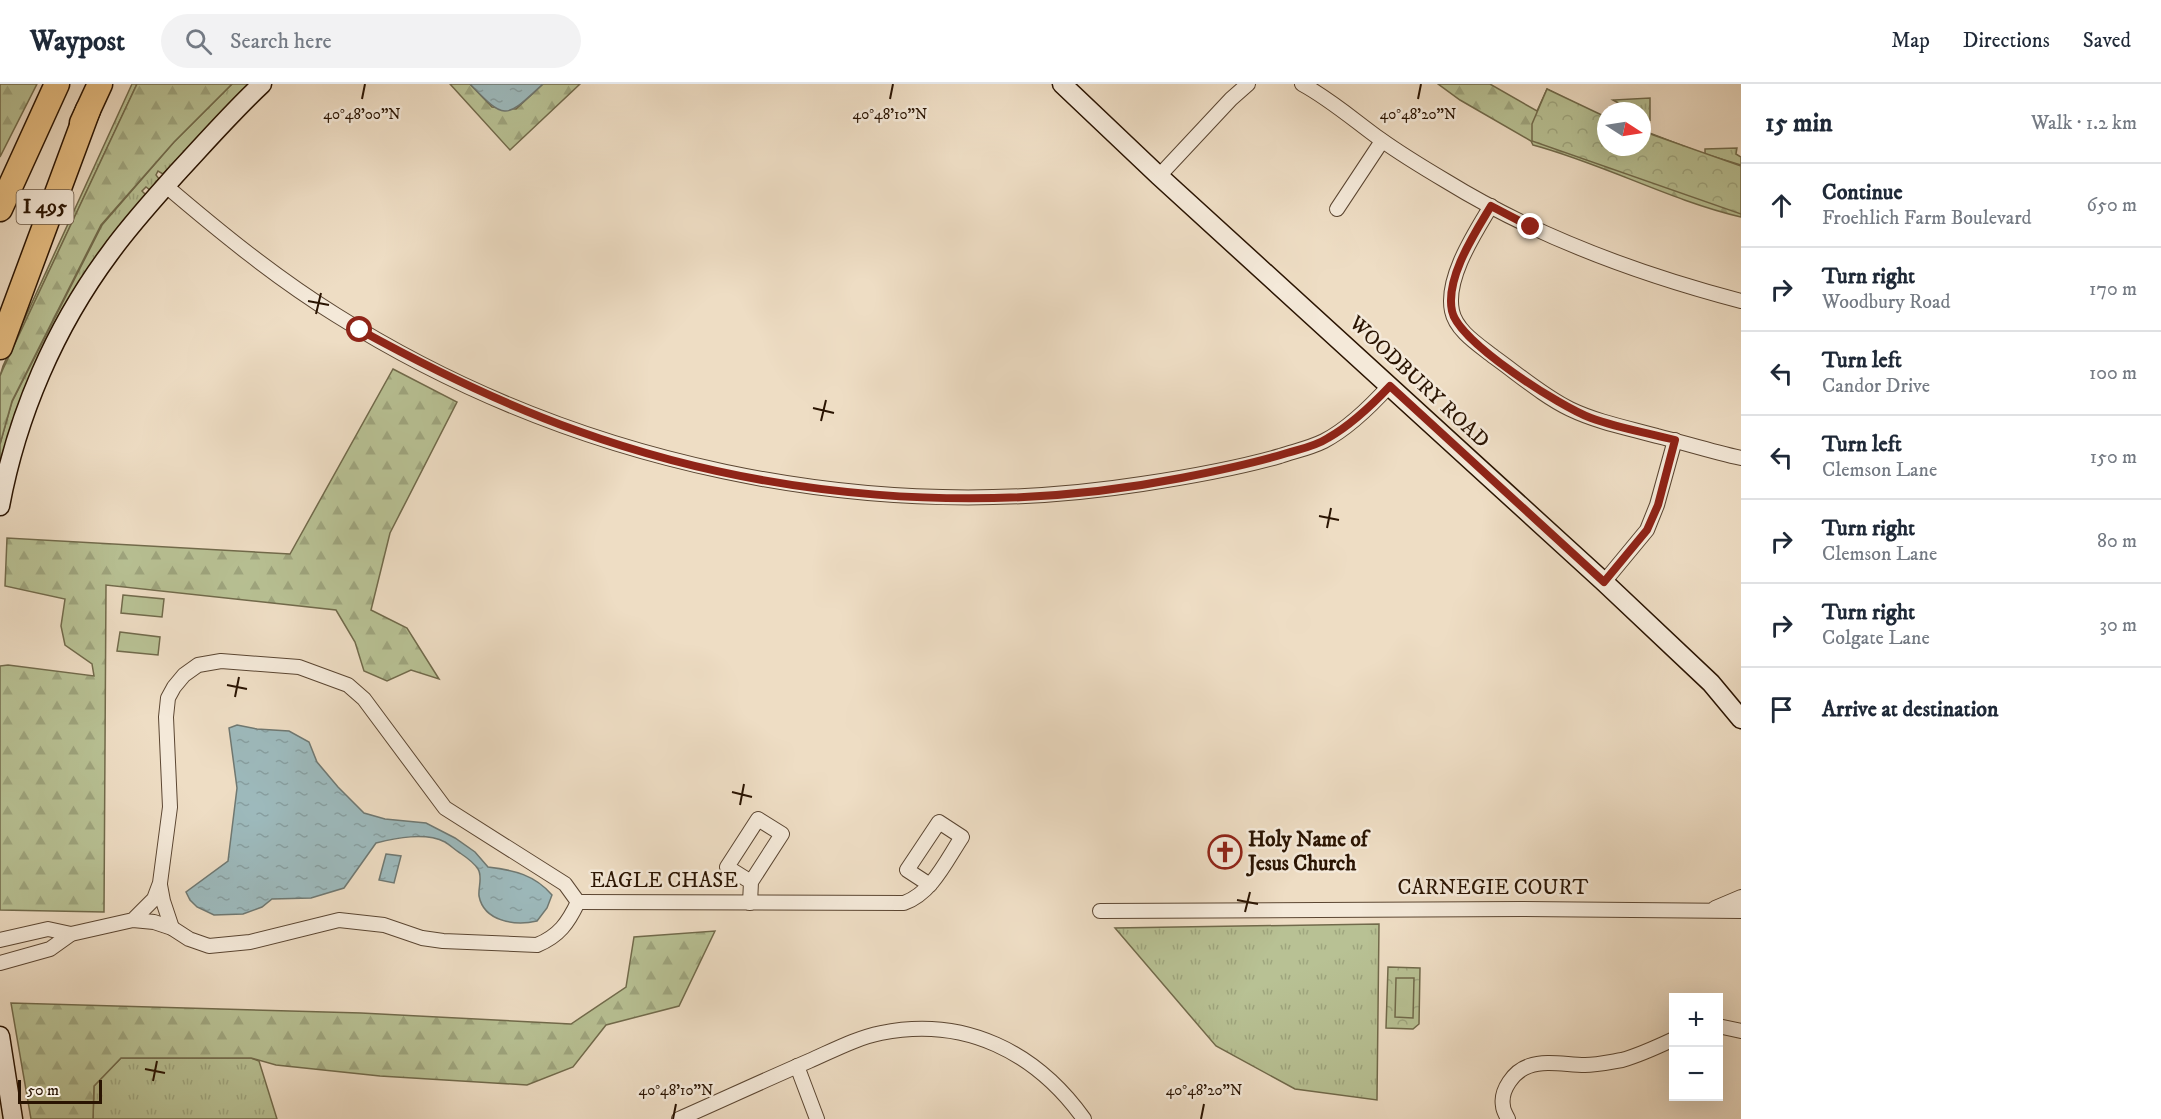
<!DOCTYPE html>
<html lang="en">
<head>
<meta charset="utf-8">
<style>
  :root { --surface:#fff; --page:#f2f2f3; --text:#1f2937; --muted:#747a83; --line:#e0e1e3 }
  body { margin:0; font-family:"IM FELL DW Pica",serif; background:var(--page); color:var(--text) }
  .controls { position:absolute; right:18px; bottom:18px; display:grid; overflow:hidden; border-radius:0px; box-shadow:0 6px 24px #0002 }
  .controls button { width:54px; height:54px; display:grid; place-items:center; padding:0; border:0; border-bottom:2px solid var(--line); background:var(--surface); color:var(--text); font:30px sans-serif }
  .compass { position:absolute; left:1597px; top:18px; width:54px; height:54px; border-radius:50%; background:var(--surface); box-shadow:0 6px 24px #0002; rotate:102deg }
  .scale { position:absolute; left:18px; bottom:15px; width:84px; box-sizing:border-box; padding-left:6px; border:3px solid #2a1402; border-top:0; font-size:16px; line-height:21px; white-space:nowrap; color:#2a1402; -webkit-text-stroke:4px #f4e9d9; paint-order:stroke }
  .stop { position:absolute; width:18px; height:18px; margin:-14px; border:4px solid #8f2418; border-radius:50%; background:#fff }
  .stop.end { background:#8f2418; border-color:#fff; box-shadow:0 2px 6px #0008 }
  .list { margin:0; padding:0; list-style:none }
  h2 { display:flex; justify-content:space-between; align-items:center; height:78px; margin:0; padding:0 24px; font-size:26px }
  h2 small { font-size:20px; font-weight:400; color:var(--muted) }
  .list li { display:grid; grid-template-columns:39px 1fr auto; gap:18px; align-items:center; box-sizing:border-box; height:84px; padding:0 24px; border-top:2px solid var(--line) }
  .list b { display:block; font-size:22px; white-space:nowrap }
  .list p { margin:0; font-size:20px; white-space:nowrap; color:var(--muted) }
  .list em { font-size:20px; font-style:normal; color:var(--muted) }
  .icon { flex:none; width:33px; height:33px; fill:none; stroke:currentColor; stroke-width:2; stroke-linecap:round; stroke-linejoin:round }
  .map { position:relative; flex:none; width:1741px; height:1035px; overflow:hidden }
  header { display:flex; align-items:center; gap:36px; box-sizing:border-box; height:84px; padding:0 30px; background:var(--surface); border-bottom:2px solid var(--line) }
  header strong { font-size:28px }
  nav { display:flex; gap:33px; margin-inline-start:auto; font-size:21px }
  .search { width:420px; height:54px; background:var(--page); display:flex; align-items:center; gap:15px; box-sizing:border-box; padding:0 21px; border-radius:33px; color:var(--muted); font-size:22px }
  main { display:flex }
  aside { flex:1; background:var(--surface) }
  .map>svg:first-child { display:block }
  .grass { fill:url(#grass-tufts); stroke:#716a4b; stroke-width:1.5 }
  .forest { fill:url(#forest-firs); stroke:#716a4b; stroke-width:1.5 }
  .park { fill:url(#park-crowns); stroke:#716a4b; stroke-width:1.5 }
  .pitch { fill:#b8c194; stroke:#716a4b; stroke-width:1.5 }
  .water { fill:url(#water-ripples); stroke:#6f7872; stroke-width:1.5 }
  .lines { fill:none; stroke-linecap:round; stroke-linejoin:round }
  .minor-casing { stroke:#5b4632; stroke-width:16 }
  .secondary-casing { stroke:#2a1402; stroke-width:21 }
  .motorway-casing { stroke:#2a1402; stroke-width:27 }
  .minor { stroke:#f4e9d9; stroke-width:14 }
  .secondary { stroke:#f4e9d9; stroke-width:18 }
  .motorway { stroke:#e7be82; stroke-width:24 }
  .route { stroke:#8f2418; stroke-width:8 }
  .ticks { fill:none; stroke:#2a1402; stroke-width:2 }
  .labels { text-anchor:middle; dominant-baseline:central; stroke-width:5; stroke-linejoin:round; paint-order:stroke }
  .shield { fill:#f4e9d9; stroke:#675442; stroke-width:1.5 }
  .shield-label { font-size:20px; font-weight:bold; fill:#2a1402 }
  .street-label { font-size:21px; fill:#2a1402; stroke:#f4e9d9 }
  .poi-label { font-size:21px; font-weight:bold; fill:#2a1402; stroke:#f4e9d9; text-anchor:start }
  .ticks-label { font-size:15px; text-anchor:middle; fill:#2a1402; stroke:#f4e9d9; stroke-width:5; stroke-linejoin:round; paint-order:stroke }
</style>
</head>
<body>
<header>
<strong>Waypost</strong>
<div class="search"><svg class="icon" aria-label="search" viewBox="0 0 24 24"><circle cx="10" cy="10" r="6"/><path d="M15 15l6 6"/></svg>Search here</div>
<nav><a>Map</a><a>Directions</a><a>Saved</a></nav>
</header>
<main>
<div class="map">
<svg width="1741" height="1035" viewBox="0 0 1741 1035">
  <defs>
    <pattern id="grass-tufts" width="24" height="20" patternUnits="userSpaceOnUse" patternTransform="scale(1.5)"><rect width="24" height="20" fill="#b8c194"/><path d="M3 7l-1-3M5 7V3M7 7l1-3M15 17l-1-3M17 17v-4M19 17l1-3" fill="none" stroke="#9ea57e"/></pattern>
    <pattern id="forest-firs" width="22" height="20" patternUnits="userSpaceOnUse" patternTransform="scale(1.5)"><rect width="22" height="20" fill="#b8c194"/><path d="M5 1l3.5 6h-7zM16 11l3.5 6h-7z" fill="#9ea57e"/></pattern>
    <pattern id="park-crowns" width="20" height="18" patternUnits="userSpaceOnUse" patternTransform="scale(1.5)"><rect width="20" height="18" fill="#b8c194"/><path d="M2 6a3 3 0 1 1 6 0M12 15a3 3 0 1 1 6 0" fill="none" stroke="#9ea57e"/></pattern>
    <pattern id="water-ripples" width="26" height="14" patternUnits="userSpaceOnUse" patternTransform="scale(1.5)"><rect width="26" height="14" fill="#9dbabd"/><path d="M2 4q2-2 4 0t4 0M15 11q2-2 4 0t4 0" fill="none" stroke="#879fa1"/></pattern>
  </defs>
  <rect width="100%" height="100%" fill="#eeddc4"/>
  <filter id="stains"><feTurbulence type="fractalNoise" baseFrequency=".00333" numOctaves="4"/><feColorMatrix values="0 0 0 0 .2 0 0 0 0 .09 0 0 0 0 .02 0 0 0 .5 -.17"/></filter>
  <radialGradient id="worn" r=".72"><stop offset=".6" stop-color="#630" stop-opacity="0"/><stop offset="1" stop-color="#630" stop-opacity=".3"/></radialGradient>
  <!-- grass -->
  <g class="grass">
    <path d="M132,0H137L0,292L3,282Z"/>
    <path d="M232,0H250L163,90L158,87L156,91L159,95L150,106L146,103L142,107L146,111L94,178L0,390V360L12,318L102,141L174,58Z"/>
    <path d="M1650,14V36L1642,32V27H1633L1613,16Z"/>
    <path d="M1737,64L1736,70L1741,73V81L1705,70V65Z"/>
    <path d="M1379,840L1377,1016L1295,1005L1216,962L1115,844Z"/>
    <path d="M121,974H251L259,977L277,1035H93L94,1002Z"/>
  </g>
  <!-- forest -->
  <g class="forest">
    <path d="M0,0H37L0,73Z"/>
    <path d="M137,0H232L174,58L101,141L12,317L0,360V292L3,285Z"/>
    <path d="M450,0H470L492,23L516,25L543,0H580L510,66Z"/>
    <path d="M1438,0H1490L1537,27L1547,5L1595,29L1606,63H1642V46L1741,84V133C1669,116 1604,80 1533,61L1531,57L1460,16Z"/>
    <path d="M393,285L457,318L390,449L371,526L407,544L439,595L411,586L387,597L364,587L355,558L336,526L106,501L104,828L0,826V582L8,581L94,592L92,580L65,561L61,542L65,515L5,502L7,454L290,470Z"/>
    <path d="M715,847L679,922L606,941L573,983L527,1001L380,992L276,981L251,974H121L94,1002L93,1035H31L11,919L361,929L571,940L626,903L634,853Z"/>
  </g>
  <!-- park -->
  <g class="park">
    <path d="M1547,5L1606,33V63H1642V47L1741,82V130L1532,57V40Z"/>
    <path d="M1388,883L1420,884L1419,940L1413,945L1386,944Z"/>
  </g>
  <!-- pitch -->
  <g class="pitch">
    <path d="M123,511L164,515L162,533L121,529Z"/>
    <path d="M120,548L160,553L158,571L117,567Z"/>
    <path d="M1396,894H1414L1413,934L1395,933Z"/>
  </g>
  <!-- water -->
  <g class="water">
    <path d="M470,0H543C506,34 506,38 470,0Z"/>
    <path d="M237,641L257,645L289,647L309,658L317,678L338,703L364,729L385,735L426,739L455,754L475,768L488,783C514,786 535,791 552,811L547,824L537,837C516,842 484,838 479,812C478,803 483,793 478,785C474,779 466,773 460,769C455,766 450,761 445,758C425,748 396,754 376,759L344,804L311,814L272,815L262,823L243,830L214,831L197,823L190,816L186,808L228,777L237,704L229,644Z"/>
    <path d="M386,770L401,772L394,799L379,796Z"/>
  </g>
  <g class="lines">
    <!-- minor casing -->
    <g class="minor-casing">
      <g id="minor">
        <path d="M1302,0C1330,15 1355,37 1380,55C1401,70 1424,84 1446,97C1537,153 1638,190 1741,217"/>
        <path d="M1159,92L1231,15L1248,0"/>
        <path d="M166,102C220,148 275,193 336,231C573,380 865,443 1142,400C1188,393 1235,385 1280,372C1295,367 1310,364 1324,357C1349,344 1371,322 1390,301"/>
        <path d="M1491,122C1475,149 1445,194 1452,227C1456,247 1479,261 1494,273C1518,290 1543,312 1570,325C1597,338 1628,344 1657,352C1685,359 1713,368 1741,374"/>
        <path d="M1337,125L1382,57"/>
        <path d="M1604,498L1647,446L1657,421L1675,356"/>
        <path d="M160,801L163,817L172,844"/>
        <path d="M578,818L904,819C932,809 946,777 962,753L939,738L907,786L930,801"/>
        <path d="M750,819L751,798L782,750L758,735L727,783L751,798"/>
        <path d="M1715,824L1741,813"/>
        <path d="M1100,827L1522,825L1741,827"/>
        <path d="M0,856L48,845L71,850"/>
        <path d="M0,879L50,865L71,850L133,836L154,838L172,844L189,855L209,862L250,858L339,836L384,841L422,854L443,857L537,861C559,852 568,839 578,818L565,800L445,724L364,615L348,601L299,583L221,577L198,581L184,591L174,603L168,614L166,633L170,723L160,799L154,815L133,836"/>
        <path d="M1718,942L1741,947"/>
        <path d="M797,982L817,1035"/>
        <path d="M679,1035C722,1016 765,996 809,977C832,967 856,954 881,949C965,932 1036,968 1084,1035"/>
        <path d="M1508,1035C1506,1031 1503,1026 1503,1022C1500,1006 1514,987 1529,982C1546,976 1567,981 1585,981C1596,981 1610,978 1622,976C1640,971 1657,963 1674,955"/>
      </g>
    </g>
    <!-- secondary casing -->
    <g class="secondary-casing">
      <g id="secondary">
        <path d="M1062,0L1159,92L1604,498L1711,599L1741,635"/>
        <path d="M0,422C17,331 55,243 110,169C130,141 154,115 177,89C205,59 232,28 262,0"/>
        <path d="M0,952L13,1035"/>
      </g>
    </g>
    <!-- motorway casing -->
    <g class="motorway-casing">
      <g id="motorway">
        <path d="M82,39L100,0"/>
        <path d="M0,125L57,0"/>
        <path d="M0,263L88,26"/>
      </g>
    </g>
    <!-- minor -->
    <use href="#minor" class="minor"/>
    <!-- secondary -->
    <use href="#secondary" class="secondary"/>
    <!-- motorway -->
    <use href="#motorway" class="motorway"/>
  </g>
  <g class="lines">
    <!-- route -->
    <path class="route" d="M360,246C431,285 502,320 578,347C767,415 983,433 1181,394C1217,387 1252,380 1287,369C1301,365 1316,362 1328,354C1351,341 1372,321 1390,302L1604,498L1647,446L1658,421L1675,356C1648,349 1618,344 1591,334C1561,323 1458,258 1452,227C1445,194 1475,149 1491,122L1531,143"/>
  </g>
  <!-- ticks -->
  <path class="ticks" d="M362,15L365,0M890,15L893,0M1418,15L1421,0M308,217L329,221M316,230L321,209M813,324L834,329M821,337L826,316M1319,432L1339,436M1327,444L1331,424M227,601L247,605M235,613L239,593M732,708L752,713M740,721L744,700M1237,816L1258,820M1245,828L1250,808M145,985L165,989M153,997L157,977M673,1035L676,1020M1201,1035L1204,1020"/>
  <!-- icons -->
  <defs>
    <g id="church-ring" transform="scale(1.725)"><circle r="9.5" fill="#f4e9d9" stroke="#8f2418" stroke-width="1.5"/><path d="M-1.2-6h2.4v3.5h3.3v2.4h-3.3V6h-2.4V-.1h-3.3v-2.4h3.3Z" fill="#8f2418"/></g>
  </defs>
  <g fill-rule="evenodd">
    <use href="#church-ring" x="1225" y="768"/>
  </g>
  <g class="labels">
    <!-- shield labels -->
    <rect class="shield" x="16.5" y="106" width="57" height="34" rx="4.5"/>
    <g class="shield-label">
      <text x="45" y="123">I 495</text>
    </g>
    <!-- street labels -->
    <g class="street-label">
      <text transform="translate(1419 298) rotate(43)">WOODBURY ROAD</text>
      <text x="664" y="797">EAGLE CHASE</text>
      <text x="1493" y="804">CARNEGIE COURT</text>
    </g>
    <!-- poi labels -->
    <g class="poi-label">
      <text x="1248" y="756">Holy Name of<tspan x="1248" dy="24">Jesus Church</tspan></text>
    </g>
  </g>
  <g class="ticks-label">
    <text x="362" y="35">40°48'00"N</text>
    <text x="890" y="35">40°48'10"N</text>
    <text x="1418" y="35">40°48'20"N</text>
    <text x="676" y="1011">40°48'10"N</text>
    <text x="1204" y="1011">40°48'20"N</text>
  </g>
  <rect width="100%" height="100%" filter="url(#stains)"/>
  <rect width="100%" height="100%" fill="url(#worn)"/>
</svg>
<div class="controls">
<button>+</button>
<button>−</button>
</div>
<svg class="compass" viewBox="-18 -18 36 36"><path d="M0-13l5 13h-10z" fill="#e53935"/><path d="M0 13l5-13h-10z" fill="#747a83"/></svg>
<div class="scale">50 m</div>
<div class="stop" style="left:360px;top:246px"></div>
<div class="stop end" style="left:1531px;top:143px"></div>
</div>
<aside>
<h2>15 min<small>Walk · 1.2 km</small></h2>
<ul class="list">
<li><svg class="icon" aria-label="ahead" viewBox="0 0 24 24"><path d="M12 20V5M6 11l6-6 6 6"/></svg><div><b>Continue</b><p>Froehlich Farm Boulevard</p></div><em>650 m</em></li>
<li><svg class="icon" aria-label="right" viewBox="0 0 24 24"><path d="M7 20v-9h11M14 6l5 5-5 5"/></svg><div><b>Turn right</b><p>Woodbury Road</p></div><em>170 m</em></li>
<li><svg class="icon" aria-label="left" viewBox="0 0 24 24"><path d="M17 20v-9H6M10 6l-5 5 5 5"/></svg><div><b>Turn left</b><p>Candor Drive</p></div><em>100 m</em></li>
<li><svg class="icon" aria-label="left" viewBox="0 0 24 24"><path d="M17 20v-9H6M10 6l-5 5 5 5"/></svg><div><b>Turn left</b><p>Clemson Lane</p></div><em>150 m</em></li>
<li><svg class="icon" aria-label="right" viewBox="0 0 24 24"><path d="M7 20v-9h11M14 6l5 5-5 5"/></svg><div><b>Turn right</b><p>Clemson Lane</p></div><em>80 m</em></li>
<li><svg class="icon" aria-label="right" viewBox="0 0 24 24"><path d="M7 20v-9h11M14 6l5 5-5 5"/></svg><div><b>Turn right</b><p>Colgate Lane</p></div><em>30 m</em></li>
<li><svg class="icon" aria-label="arrive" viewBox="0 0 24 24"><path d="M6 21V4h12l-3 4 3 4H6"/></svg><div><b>Arrive at destination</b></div></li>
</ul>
</aside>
</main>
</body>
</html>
